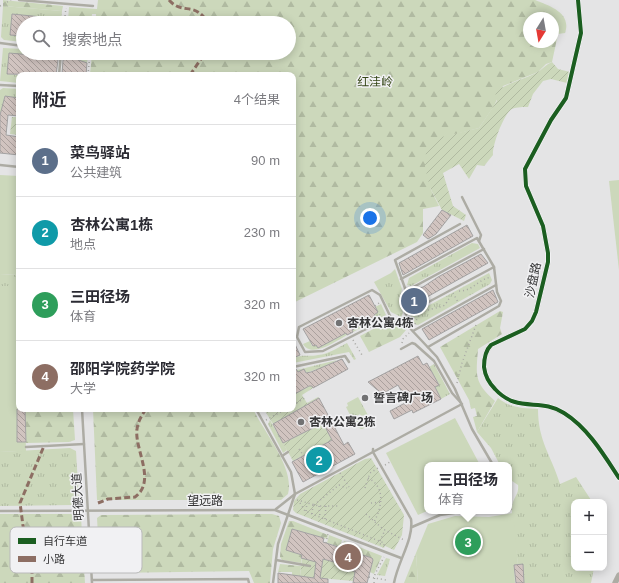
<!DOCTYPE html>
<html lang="zh">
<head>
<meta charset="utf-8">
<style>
  :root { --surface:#fff; --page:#f2f2f3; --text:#2b2b33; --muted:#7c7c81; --line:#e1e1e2; --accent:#2563eb }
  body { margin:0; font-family:Arial,"Noto Sans SC",sans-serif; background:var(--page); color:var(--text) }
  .controls { position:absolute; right:12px; bottom:12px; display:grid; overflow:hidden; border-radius:8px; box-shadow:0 2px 10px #0003 }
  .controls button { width:36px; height:36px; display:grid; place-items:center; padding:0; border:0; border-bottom:1px solid var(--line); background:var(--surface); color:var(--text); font:20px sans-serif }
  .compass { position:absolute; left:523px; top:12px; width:36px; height:36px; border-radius:50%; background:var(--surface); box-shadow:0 2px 10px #0003; rotate:191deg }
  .you { position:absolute; left:370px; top:218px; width:14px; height:14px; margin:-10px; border:3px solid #fff; border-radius:50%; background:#1a73e8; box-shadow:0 0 0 6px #1a73e833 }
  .badge { display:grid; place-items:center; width:26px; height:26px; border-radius:50%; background:var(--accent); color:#fff; font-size:13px; font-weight:700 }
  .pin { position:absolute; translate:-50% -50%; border:2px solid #fff; box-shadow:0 1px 4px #0006 }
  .popup { position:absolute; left:424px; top:462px; width:88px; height:52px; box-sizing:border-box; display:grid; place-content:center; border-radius:8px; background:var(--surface); filter:drop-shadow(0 1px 3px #0005); font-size:13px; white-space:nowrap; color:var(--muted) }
  .popup b { font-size:15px; color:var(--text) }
  .popup::after { content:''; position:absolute; left:50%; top:100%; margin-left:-8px; border:8px solid transparent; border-top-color:var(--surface) }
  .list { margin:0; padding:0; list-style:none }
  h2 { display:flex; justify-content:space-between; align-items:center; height:52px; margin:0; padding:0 16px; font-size:17px }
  h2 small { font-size:13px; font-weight:400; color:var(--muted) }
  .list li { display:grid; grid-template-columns:26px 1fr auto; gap:12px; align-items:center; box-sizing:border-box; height:72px; padding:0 16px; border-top:1px solid var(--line) }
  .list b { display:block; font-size:15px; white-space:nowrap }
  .list p { margin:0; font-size:13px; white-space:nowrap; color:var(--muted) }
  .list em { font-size:13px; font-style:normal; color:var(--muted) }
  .icon { flex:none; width:22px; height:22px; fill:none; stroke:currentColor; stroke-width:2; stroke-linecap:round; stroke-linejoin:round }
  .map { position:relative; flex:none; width:619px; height:583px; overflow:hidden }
  .search { position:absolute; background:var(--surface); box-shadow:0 2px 10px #0003; left:16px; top:16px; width:280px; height:44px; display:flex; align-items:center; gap:10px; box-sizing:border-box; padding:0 14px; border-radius:22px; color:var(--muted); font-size:15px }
  .panel { position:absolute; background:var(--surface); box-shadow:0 2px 10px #0003; left:16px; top:72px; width:280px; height:340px; border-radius:8px }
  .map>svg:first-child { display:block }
  .grass { fill:url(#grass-tufts) }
  .forest { fill:url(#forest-firs); fill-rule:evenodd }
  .garden { fill:url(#garden-furrows) }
  .pitch { fill:#ccd8bb }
  .building { fill:url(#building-back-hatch); stroke:#a3a2a2 }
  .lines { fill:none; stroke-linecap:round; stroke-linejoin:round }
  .path { stroke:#a8a8a4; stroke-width:1.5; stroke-dasharray:1 3; stroke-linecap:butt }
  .lane { stroke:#adaca4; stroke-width:2.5 }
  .street { stroke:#adaca4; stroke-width:5.5 }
  .quiet { stroke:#8d6e63; stroke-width:3; stroke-dasharray:6 3; stroke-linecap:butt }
  .cycleway-casing { stroke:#f1f1f3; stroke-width:6 }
  .cycleway { stroke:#1b5e20; stroke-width:4 }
  .poi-dot { fill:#727273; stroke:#f1f1f3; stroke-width:1.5 }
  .labels { text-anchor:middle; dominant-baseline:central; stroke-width:3; stroke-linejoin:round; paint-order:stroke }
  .park-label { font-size:12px; fill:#354617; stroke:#f1f1f3 }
  .street-label { font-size:12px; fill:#353536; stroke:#f1f1f3 }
  .poi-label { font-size:12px; font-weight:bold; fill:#353536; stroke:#f1f1f3; text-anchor:start }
  .key { fill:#f1f1f3; stroke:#b9b9ba; stroke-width:1 }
  .key-label { font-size:11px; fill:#353536 }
</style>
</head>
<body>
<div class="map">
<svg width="619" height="583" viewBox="0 0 619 583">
  <defs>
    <pattern id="grass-tufts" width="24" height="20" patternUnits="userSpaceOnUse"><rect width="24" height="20" fill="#ccd8bb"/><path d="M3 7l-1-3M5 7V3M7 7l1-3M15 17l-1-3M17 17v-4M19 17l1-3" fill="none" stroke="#b0baa1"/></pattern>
    <pattern id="forest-firs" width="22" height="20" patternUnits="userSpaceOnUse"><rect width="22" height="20" fill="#ccd8bb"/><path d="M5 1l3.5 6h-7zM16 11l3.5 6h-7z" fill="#b0baa1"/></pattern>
    <pattern id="garden-furrows" width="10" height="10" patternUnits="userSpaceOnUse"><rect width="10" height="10" fill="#ccd8bb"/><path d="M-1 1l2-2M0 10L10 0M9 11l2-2" fill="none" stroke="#b0baa1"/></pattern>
    <pattern id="building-back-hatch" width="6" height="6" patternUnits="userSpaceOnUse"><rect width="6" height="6" fill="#d1c4c0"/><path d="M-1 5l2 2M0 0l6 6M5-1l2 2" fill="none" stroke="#aaa09d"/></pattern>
  </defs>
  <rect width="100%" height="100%" fill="#e4e4e5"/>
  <!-- grass -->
  <g class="grass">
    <path d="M3,6L62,11L61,23H58V19L12,14L10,35L23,36V42L4,40L1,37Z"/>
    <path d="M3,48L23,49V53H27V55L9,53L7,74L19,75V83L0,81Z"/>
    <path d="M66,54L88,56L87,63L73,58L64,60Z"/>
    <path d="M3,88L19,89V98L5,96L2,112H0V90Z"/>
    <path d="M472,243L478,244L480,248L411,286L407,285L409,278Z"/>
    <path d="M395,269L402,289L399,300L403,313L401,317L391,312L374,282L391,273Z"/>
    <path d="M489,273L492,280L490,284L418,325L414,324L410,319L411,315Z"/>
    <path d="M0,274L19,275V286H0Z"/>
    <path d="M381,304L386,315L353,332L352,330L375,318L374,315L378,312L375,307Z"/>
    <path d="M346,333L347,335C336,341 312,359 303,344L310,341L312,346L316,345L318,348Z"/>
    <path d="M347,343L356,359L354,360L349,352L293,363V358C302,354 308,357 318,355C329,354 337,348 347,343Z"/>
    <path d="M337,360L318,371L317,369L306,373L304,369L298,372L293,371Z"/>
    <path d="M434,364L450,394L441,399L435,387L439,384L429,367Z"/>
    <path d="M358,397L369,417L367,418L365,415L361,416L360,414L352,419L346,407L348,406L347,403Z"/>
    <path d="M498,398C510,408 523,408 538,409C538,441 551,455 560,484L576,477L591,500V502H574V568H594L591,583H524L523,565H518C517,550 509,515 513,502C515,496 519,493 518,485L509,479V465H500L491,448L477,432Z"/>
    <path d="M360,417L361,419L364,417L366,420L370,418V425L362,429L356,427L354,420Z"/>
    <path d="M270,420L287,450L283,453L268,424Z"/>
    <path d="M70,448L76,451L79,503L73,505L0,506V452Z"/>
    <path d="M386,558L390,559L385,576L377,575Z"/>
  </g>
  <!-- forest -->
  <g class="forest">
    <path d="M3,0L63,6L62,11L3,6Z"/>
    <path d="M98,0H535C550,6 572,13 565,33L558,34L552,62L546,64L538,72L503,86L494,106L479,128L433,140L430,188L439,206L423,209V233L417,242L293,303V75H90L92,53H289V23H96V14H92L91,22L77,18L68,20L69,7L97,9ZM529,18H553V42H529Z"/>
    <path d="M500,311L503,312L500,328L502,334L478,349C476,376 474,382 495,401L477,432L473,417L477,416L475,408L471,409L469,400L440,347Z"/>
    <path d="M389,324L397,325L406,330L400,337L369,352L360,336L379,326Z"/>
    <path d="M25,409H73L75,440L69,442L26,443Z"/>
    <path d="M93,409H253C264,432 295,468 288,494L281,500H97Z"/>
    <path d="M0,514H73L81,517L85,583H0Z"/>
    <path d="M272,514L279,516L281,523L273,549L270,583H254L249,571L109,573L100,570L97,518L101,515Z"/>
    <path d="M289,521H293L328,535L327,539L293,529L286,550L302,555L301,563L282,560L280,557L281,544Z"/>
    <path d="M329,535L342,540L339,550L336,549L337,546L327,543Z"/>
    <path d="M344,541L382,556L374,574L370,572L373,560L371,558L360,554L357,555V552L342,548Z"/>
    <path d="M416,553L418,583H404Z"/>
    <path d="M280,564L301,566L299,583H292V572H278Z"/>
  </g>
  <!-- garden -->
  <g class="garden">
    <path d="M552,62L558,69L570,72L567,83L551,79L543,81L533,94L528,107C524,107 517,107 512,109C504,113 492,146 493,155L484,166L477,165L469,179L459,164L443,173L453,206L466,215L464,221L442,210L430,188L425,167L426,152L433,139L479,128L497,101L495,92C507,83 522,80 536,73C542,70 545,65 552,62Z"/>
    <path d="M12,117H19V135L10,134Z"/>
    <path d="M309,386H312L313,388L302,395L307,403L318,397L319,398L273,424L265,411L268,409H293V395Z"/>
    <path d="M323,423L332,440L293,461L283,443Z"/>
    <path d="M371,458L404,515L402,535L394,550L385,546L384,548L296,513L293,510L294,501L300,494L365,459Z"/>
    <path d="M302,558L317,559L314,578L300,576Z"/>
    <path d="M323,559L352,567L351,570L355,572L353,581L320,578Z"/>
  </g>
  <!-- pitch -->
  <g class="pitch">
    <path d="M0,175L19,176V275L0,274Z"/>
    <path d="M619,180V270L609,181Z"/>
    <path d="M0,286H19V409H25L26,451L0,452Z"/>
    <path d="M455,418L480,465H427V511L418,515L386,453Z"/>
    <path d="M513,513L518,565H514L515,583H418L416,553L428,524L455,516L489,517Z"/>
  </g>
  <!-- building -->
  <g class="building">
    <path d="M12,14L62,19L61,23H23V36L10,35Z"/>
    <path d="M9,53L55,57V59L58,60L56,75L7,74Z"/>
    <path d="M73,58L87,63L86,75H62L63,60Z"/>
    <path d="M5,96L19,98V116L8,115L6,135L19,137V155L0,153V115Z"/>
    <path d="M442,210L451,215L436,234L428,239L423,235Z"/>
    <path d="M467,225L473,236L403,275L399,263Z"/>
    <path d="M481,254L488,263L409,307L406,301L412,291L423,287L438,277Z"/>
    <path d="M493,290L498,302L429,340L422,329Z"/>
    <path d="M369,295L378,312L374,315L375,318L352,330L353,332L347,335L346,333L318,348L316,345L313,346L303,329Z"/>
    <path d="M293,340L300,355L293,358Z"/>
    <path d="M418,356L423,365L427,363L439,385L435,387L441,399L413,413L412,410L394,419L390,411L407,402L398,385L382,394L368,382Z"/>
    <path d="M342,359L348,369L313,388L312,386H309L293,395V370L296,369L298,372L304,369L306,373L311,372Z"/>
    <path d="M319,398L344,445L348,442L355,454L303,482L292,462L332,440L323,423L283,443L273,424Z"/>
    <path d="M17,409H25L26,442H17Z"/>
    <path d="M292,529L324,538L323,542L372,558L373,560L367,583H353L355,572L351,570L352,567L323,559L320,578L328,579V583H278V573L314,578L316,562L301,558L302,555L286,550Z"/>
    <path d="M523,564L524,583H516L514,565Z"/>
  </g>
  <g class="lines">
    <!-- path -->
    <g class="path">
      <path d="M0,6L11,0"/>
      <path d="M65,16L66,8"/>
      <path d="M93,23L94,17"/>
      <path d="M88,75L90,53"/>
      <path d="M459,291C473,291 477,280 491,277"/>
      <path d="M453,293L458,302"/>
      <path d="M375,306L379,303"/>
      <path d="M415,324C420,307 432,311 445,305L450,297"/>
      <path d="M353,340L362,355"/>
      <path d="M402,343L403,339L409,333"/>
      <path d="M457,383L462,363L476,325"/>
      <path d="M16,384L19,383"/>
      <path d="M293,405L305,398"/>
      <path d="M266,420L286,409"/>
      <path d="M299,449L303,455"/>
      <path d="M385,465L390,462"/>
      <path d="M340,473L349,487"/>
      <path d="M368,478C386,487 382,507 374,522"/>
      <path d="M365,488L370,473L378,468"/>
      <path d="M297,500L319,506H340"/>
      <path d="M300,503L305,511L384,543V545L377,543"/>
      <path d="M371,503L382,502"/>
      <path d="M314,505L339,485L347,488"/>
      <path d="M319,506L320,517"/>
      <path d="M306,511L307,503"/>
      <path d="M312,514L313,505"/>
      <path d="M366,514L383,529L404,540"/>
      <path d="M325,519L326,505"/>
      <path d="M380,541L385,530"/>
      <path d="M326,543L328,534"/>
      <path d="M369,577L386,580"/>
      <path d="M374,583L375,574L384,557"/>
    </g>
    <!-- lane -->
    <g class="lane">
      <path d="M19,0L93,6"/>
      <path d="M64,23V20"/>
      <path d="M0,43L23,46"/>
      <path d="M59,75L61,53"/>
      <path d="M0,85L19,86"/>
      <path d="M0,165L19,167"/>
      <path d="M462,197L481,235L479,241"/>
      <path d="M401,279L477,238L494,267L497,292L501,301L499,306L428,347"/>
      <path d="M406,291L484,249"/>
      <path d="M406,314L494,267"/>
      <path d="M392,320L380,295L372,290L299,327L297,337L305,352L323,351L380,322L392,320L406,324L437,357L455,389L472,429L493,465"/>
      <path d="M406,324V314L402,302L406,291L395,260L460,224"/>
      <path d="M413,331L496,285"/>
      <path d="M293,367L345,356L349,362"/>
      <path d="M82,409L92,583"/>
      <path d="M256,409L291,472L295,494L278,544L273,583"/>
      <path d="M26,447L84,444"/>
      <path d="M373,449V452L411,519C414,539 398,561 394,583"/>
      <path d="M282,456L288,452"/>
      <path d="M276,509L295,494L462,404L452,393L434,361L415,344L412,343L401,349"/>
      <path d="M509,509H511"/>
      <path d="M0,511L275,510L401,558"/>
      <path d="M468,511H493"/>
      <path d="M412,527L440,515L467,511"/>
      <path d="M276,560L310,566"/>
      <path d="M92,580L248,579L249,583"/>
    </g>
    <!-- street -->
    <g class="street">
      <path d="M578,0L581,33L566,98L551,120L525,169L526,186L543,226L548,253V262L536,312L532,321L525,329L491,345C485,351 484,359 484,367C485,375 489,383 495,389C518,414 540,397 564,413C588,428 604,455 619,478"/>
      <path d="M615,583L619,575"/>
    </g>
    <!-- quiet -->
    <g class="quiet">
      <path d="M169,0C183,16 194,0 208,23"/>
      <path d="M190,75L205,53"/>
      <path d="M98,503L108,499L135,497C157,481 134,449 137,429C138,421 142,415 146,409"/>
      <path d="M32,583V570L27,556L20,503L44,446"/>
    </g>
    <!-- cycleway casing -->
    <g class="cycleway-casing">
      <path id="cycleway" d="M578,0L581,33L566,98L551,120L525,169L526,186L543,226L548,253V262L536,312L532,321L525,329L491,345C485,351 484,359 484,367C485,375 489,383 495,389C518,414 540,397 564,413C588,428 604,455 619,478"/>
    </g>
    <!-- cycleway -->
    <use href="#cycleway" class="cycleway"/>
  </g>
  <!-- markers -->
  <g class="poi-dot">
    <circle cx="339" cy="323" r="4"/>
    <circle cx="365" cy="398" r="4"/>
    <circle cx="301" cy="422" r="4"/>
  </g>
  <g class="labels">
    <!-- park labels -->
    <g class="park-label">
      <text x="375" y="82">红洼岭</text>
    </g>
    <!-- street labels -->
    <g class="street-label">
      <text transform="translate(533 280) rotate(-78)">沙盘路</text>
      <text transform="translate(78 497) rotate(-93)">明德大道</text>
      <text x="205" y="501">望远路</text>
    </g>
    <!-- poi labels -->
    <g class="poi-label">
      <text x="347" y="323">杏林公寓4栋</text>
      <text x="373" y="398">誓言碑广场</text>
      <text x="309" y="422">杏林公寓2栋</text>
    </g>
  </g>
  <!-- legend -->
  <rect x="10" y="527" width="132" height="46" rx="6" class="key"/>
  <rect x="18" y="538" width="18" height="6" fill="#1b5e20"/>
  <rect x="18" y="556" width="18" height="6" fill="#8d6e63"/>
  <g class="key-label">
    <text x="43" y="545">自行车道</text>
    <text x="43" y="563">小路</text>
  </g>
</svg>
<div class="controls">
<button>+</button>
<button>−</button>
</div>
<svg class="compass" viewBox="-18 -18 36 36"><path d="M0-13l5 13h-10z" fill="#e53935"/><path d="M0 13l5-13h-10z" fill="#7c7c81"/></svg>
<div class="you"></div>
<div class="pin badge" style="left:414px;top:301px;background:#5c6f8a">1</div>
<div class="pin badge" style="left:319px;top:460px;background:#0f9aa8">2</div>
<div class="pin badge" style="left:468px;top:542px;background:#2e9e5b">3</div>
<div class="popup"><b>三田径场</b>体育</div>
<div class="pin badge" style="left:348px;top:557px;background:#8d6e63">4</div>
<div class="search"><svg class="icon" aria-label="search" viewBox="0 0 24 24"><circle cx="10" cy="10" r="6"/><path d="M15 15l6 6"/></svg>搜索地点</div>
<section class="panel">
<h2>附近<small>4个结果</small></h2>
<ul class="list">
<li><span class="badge" style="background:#5c6f8a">1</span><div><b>菜鸟驿站</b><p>公共建筑</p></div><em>90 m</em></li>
<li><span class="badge" style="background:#0f9aa8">2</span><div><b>杏林公寓1栋</b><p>地点</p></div><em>230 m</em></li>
<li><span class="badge" style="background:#2e9e5b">3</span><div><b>三田径场</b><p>体育</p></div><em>320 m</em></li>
<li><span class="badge" style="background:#8d6e63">4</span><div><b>邵阳学院药学院</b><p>大学</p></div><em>320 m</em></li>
</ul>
</section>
</div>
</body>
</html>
